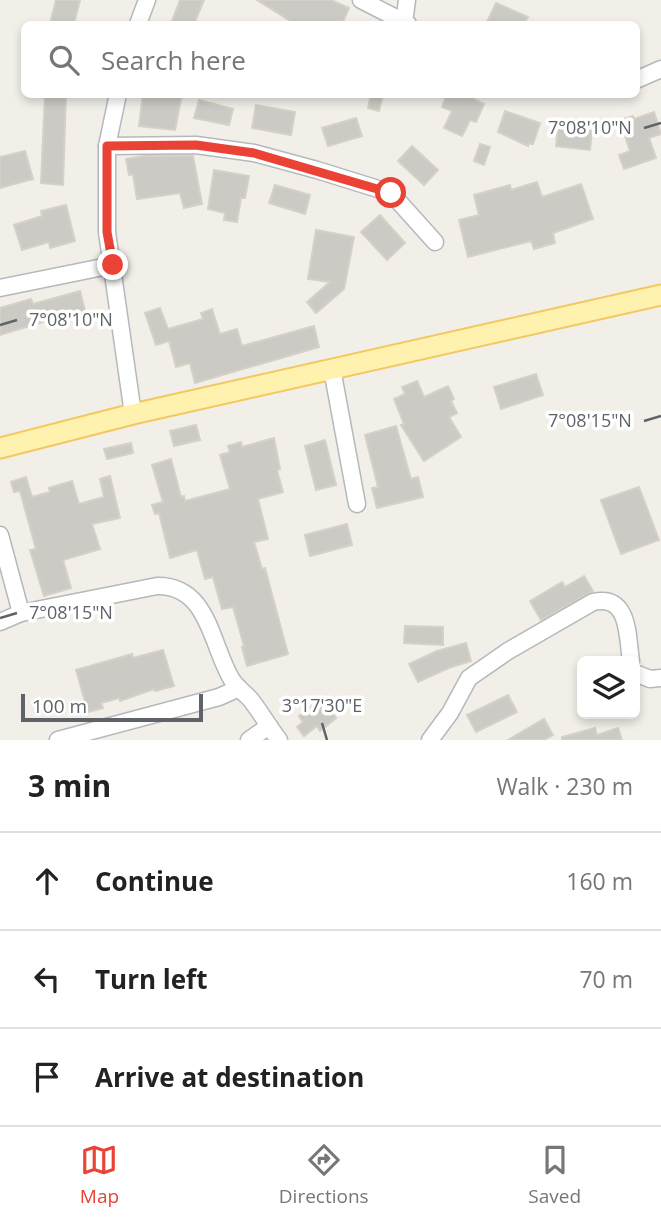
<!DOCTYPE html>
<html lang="en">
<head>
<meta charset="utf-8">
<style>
  :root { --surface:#fff; --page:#f6f6f6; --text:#222; --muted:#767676; --line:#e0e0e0; --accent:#ea4335 }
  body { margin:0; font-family:"Open Sans",sans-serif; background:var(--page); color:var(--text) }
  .controls { position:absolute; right:21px; bottom:21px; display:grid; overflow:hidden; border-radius:10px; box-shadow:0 4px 10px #0003 }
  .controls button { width:63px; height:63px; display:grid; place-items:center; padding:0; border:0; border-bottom:2px solid var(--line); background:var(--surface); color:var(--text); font:35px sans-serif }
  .scale { position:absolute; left:21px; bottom:18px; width:182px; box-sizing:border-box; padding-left:7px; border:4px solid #5f6368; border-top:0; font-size:19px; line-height:24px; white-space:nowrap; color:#5f6368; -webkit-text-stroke:5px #fff; paint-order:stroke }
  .stop { position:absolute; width:21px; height:21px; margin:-16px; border:5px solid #ea4335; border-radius:50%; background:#fff }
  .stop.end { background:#ea4335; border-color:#fff; box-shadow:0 2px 7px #0008 }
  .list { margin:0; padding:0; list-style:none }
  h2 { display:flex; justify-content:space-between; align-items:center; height:91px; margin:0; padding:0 28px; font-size:30px }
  h2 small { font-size:23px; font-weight:400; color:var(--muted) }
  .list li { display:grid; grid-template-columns:46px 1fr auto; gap:21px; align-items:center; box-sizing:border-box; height:98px; padding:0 28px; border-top:2px solid var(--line) }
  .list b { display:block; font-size:26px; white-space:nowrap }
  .list em { font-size:23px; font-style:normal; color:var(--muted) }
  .icon { flex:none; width:38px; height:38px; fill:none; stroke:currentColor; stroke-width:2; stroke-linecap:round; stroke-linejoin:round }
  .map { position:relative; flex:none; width:661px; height:740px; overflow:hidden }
  .search { position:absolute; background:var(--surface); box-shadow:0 4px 10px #0003; left:21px; right:21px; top:21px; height:77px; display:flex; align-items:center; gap:18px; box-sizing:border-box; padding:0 24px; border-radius:10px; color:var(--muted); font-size:26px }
  .sheet { height:385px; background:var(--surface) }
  nav { display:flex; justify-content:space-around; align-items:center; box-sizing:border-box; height:98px; border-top:2px solid var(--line); background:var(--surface); font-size:19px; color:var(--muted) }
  nav a { display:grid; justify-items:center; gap:4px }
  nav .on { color:var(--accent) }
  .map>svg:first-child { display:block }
  .building { fill:#cccac5; stroke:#d6d1c6; stroke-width:2 }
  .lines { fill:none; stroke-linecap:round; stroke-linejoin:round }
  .minor-casing { stroke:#b5b8bc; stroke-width:19 }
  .major-casing { stroke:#f2c960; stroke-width:23 }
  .minor { stroke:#fff; stroke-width:16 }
  .major { stroke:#fff2af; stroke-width:19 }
  .route { stroke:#ea4335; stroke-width:9 }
  .ticks { fill:none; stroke:#5f6368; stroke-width:2.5 }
  .ticks-label { font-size:18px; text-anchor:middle; fill:#5f6368; stroke:#fff; stroke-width:7; stroke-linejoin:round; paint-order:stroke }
</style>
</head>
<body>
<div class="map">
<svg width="661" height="740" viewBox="0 0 661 740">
  <rect width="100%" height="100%" fill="#f1efe8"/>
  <!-- building -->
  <g class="building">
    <path d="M56,0H80L74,24H50Z"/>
    <path d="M180,0H204L194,24H171Z"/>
    <path d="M257,0H331L349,8L343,22L338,20L337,24H295Z"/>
    <path d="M496,3L528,17L524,24H486Z"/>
    <path d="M45,94H66L63,185L41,183Z"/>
    <path d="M143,94H182L175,130L139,126Z"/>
    <path d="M371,94H383L379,111L368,108Z"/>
    <path d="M447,94H463L484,104L476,122L470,120L462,136L444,128L452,111L442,107Z"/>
    <path d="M199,100L233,109L229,125L194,118Z"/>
    <path d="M256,105L295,112L291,135L252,128Z"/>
    <path d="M505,111L540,123L533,144L529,143L528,146L498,132Z"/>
    <path d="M654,112L661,134L649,138L656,158L624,169L619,155L630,151L621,124L625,122L624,119L633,116L634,119Z"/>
    <path d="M356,118L362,136L328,146L322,128Z"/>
    <path d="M558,127L592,131L590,150L556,146Z"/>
    <path d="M480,144L490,147L484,165L474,161Z"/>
    <path d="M412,146L438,170L424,185L398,161Z"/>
    <path d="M25,151L33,179L0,188V157Z"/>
    <path d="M144,156H193L202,204L184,208L180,193L137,199L133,174L129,175L126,159Z"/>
    <path d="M214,170L249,176L245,198H241L237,222L224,220L225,213L208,209Z"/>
    <path d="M537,182L542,197L581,184L593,219L553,233L555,243L534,249L531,241L468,257L459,220L479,215L474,195L510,185L511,190Z"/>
    <path d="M275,185L310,195L305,214L269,203Z"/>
    <path d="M66,205L75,241L50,248L49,242L22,250L14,225L42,216L41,211Z"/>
    <path d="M380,215L405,243L387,260L361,232Z"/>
    <path d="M316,230L354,237L344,289L316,313L307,302L330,282L308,279Z"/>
    <path d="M80,291L86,314L48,325L46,321L0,335V308L31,299L33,304Z"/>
    <path d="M160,308L168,329L203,319L201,313L212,309L220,334L237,329L242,346L314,326L319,347L195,383L190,363L176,367L169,341L156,345L145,313Z"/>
    <path d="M536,374L543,395L501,409L494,387Z"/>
    <path d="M417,381L424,397L448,386L454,399L451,401L457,413L449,417L461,437L424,461L401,425L404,424L394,399L405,394L402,387Z"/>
    <path d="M196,425L200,440L174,446L170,431Z"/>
    <path d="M396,426L411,479L418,477L423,497L377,508L372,488L378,487L365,435Z"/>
    <path d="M274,438L280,469L277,470L283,492L258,499L268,539L254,542L262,569L265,568L288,654L247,666L242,647L244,646L233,607L222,609L213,577L205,579L197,550L170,558L159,513L155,514L152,505L163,502L152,465L171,459L181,497L184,496L185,501L230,489L220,455L230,452L228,446L241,442L242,447Z"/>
    <path d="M325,440L336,485L316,490L305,446Z"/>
    <path d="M131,443L133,453L107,459L104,449Z"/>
    <path d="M110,476L120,518L92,524L100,549L63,560L71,588L44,596L30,550L36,549L20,491L14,492L11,482L26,477L32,497L50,492L49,488L72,481L79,504L104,497L100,479Z"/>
    <path d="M639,487L659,540L621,554L601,500Z"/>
    <path d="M347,524L352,545L310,556L305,535Z"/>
    <path d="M584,576L593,591L541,620L530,601L562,582L565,587Z"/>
    <path d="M405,626L443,627V645L404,643Z"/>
    <path d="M466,643L471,661L451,667L418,682L409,664L437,651Z"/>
    <path d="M163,650L174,686L155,691L154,689L120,701L119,698L101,703L103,708L88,712L76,670L132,654L133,658Z"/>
    <path d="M508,695L517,712L476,732L467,715Z"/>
    <path d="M322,699L336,718L320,731L317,726L304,736L297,727L303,722L299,716Z"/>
    <path d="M544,719L553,735L544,740H508Z"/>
    <path d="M595,728L597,735L618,728L622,740H562V737Z"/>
  </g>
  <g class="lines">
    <!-- minor casing -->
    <g class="minor-casing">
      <g id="minor">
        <path d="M361,0L408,24"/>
        <path d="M404,23L407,0"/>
        <path d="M138,24L147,0"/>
        <path d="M636,80L661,69"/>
        <path d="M118,94L107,146V232L133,414"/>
        <path d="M107,146L196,145L254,153L317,170L391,193L435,242"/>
        <path d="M0,288L113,265"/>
        <path d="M332,369L357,504"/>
        <path d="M0,535L21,613"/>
        <path d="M0,622L21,613L157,586C209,585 211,646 232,680C237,688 245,693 251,700C261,713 269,727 279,740"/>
        <path d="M635,673L650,679L661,678"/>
        <path d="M58,740L219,697L239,688"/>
        <path d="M249,740L269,726"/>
        <path d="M430,740L450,713L469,678L508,651L593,602C630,594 627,636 631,661"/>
      </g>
    </g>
    <!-- major casing -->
    <g class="major-casing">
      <path id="major" d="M0,448L133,414L661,295"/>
    </g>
    <!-- minor -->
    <use href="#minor" class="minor"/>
    <!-- major -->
    <use href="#major" class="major"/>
  </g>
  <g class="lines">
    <!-- route -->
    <path class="route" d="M113,265L107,232V146L196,145L254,153L391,193"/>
  </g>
  <!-- ticks -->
  <path class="ticks" d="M644,128L661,123M0,325L17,320M644,421L661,416M0,618L17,613M322,723L327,740"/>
  <g class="ticks-label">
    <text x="590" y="134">7°08'10"N</text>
    <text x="71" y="326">7°08'10"N</text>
    <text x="590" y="427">7°08'15"N</text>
    <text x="71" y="619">7°08'15"N</text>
    <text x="322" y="712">3°17'30"E</text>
  </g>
</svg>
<div class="controls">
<button><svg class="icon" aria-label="layers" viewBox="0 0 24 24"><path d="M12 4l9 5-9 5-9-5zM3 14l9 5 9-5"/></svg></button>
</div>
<div class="scale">100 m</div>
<div class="stop" style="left:391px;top:193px"></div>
<div class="stop end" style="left:113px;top:265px"></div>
<div class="search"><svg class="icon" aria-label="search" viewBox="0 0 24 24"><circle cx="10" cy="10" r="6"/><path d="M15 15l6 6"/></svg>Search here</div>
</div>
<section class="sheet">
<h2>3 min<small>Walk · 230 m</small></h2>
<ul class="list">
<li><svg class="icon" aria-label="ahead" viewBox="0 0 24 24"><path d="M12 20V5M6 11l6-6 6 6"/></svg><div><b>Continue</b></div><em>160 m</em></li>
<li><svg class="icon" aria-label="left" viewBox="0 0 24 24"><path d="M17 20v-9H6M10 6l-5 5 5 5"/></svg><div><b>Turn left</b></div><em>70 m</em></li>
<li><svg class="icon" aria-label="arrive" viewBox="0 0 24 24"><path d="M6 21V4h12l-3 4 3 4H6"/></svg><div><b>Arrive at destination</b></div></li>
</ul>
</section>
<nav>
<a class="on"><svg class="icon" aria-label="map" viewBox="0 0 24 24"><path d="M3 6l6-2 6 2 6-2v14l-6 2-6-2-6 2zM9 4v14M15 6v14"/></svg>Map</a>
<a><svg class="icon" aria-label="directions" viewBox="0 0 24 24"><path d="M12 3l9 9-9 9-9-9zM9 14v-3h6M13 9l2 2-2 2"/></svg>Directions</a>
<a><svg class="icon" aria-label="saved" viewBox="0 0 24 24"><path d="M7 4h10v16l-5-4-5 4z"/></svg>Saved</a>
</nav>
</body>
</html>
